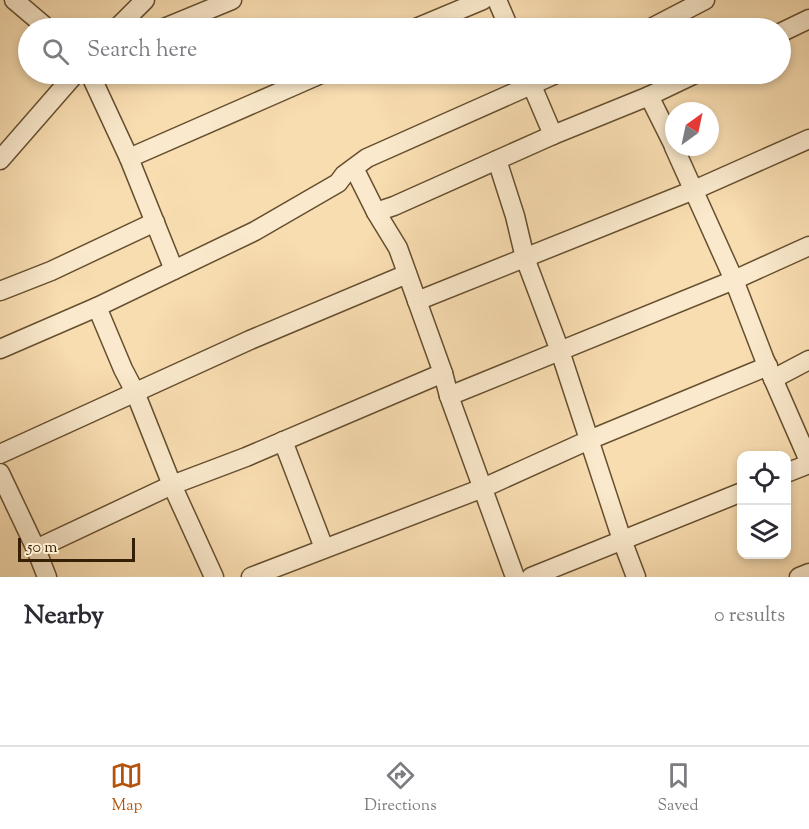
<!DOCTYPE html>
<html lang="en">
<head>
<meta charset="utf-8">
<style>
  :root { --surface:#fff; --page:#f7f7f7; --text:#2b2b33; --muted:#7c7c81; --line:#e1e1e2; --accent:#b45309 }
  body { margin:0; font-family:"Sorts Mill Goudy",serif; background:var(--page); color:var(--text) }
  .controls { position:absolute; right:18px; bottom:18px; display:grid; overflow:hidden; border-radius:12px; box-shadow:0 3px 9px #0003 }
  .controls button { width:54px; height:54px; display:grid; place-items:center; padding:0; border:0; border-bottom:2px solid var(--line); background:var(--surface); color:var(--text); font:30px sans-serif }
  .compass { position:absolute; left:665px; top:102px; width:54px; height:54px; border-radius:50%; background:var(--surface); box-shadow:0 3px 9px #0003; rotate:33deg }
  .scale { position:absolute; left:18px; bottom:15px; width:117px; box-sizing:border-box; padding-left:6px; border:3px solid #362004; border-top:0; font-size:16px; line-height:21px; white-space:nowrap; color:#362004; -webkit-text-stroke:4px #fae9cc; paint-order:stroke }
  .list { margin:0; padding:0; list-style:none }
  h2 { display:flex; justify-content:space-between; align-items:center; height:78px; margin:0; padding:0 24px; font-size:26px }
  h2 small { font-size:20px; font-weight:400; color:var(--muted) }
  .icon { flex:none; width:33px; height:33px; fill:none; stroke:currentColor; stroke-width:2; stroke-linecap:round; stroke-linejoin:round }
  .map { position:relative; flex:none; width:809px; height:577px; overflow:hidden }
  .search { position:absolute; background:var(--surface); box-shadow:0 3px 9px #0003; left:18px; right:18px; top:18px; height:66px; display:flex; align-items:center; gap:15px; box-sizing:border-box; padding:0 21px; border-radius:33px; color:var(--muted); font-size:22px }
  .sheet { height:168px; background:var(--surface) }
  nav { display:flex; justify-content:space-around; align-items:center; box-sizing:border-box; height:84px; border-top:2px solid var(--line); background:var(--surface); font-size:16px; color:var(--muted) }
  nav a { display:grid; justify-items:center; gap:3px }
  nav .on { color:var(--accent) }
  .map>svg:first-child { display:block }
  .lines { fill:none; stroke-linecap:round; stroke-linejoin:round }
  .street-casing { stroke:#664f2f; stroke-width:21 }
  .street { stroke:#fae9cc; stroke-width:18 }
</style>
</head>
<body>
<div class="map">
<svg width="809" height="577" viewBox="0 0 809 577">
  <rect width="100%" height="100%" fill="#f8ddb1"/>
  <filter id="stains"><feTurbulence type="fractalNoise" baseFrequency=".00333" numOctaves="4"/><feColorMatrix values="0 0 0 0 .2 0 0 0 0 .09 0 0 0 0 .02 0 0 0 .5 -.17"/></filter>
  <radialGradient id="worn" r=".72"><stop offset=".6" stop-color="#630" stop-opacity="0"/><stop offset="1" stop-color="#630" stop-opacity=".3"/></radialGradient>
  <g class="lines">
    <!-- street casing -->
    <g class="street-casing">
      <g id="street">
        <path d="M14,0L47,28"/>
        <path d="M497,0L509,28"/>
        <path d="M117,28L145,0"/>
        <path d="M164,28L232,0"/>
        <path d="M416,28L483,0"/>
        <path d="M651,28L705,0"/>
        <path d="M780,33L809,19"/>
        <path d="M90,74L129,158L174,270"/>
        <path d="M527,74L553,135"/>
        <path d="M649,96L674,146"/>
        <path d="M674,147L734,280L764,358L809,461"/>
        <path d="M129,158L321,74"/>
        <path d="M0,160L75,74"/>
        <path d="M497,160L515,216L525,258L560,351L622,540L636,577"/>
        <path d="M354,168L376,212"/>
        <path d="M0,291L51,271L155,222"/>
        <path d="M417,301L694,190L809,139"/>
        <path d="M97,307L123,369L135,392L172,485L214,577"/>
        <path d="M0,349L97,307L255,231L338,183L344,175L367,158L556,74"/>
        <path d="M773,379L809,360"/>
        <path d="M449,396L734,280L809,246"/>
        <path d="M283,441L324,548"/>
        <path d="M0,454L250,340L407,274"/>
        <path d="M0,473L36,549L47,577"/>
        <path d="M786,473L809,464"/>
        <path d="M36,549L172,485L246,457L443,373"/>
        <path d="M251,577L483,488L589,440L768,366"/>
        <path d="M515,577L449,396L443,373L398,248L376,212L394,206L553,135L649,96L695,74"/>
        <path d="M531,577L742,492"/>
        <path d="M799,577L809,573"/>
      </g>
    </g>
    <!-- street -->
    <use href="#street" class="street"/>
  </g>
  <rect width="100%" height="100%" filter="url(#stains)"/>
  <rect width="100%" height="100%" fill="url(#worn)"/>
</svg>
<div class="controls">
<button><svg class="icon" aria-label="locate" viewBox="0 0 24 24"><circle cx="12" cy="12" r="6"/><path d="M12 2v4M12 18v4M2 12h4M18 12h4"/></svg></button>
<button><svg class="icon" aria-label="layers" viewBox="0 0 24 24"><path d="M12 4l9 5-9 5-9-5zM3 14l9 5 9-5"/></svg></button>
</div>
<svg class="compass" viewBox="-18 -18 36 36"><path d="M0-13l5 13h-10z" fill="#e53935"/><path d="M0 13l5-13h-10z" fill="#7c7c81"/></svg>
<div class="scale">50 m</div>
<div class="search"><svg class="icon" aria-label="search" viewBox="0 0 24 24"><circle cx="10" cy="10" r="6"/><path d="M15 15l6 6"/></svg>Search here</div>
</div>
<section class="sheet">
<h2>Nearby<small>0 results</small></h2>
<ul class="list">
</ul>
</section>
<nav>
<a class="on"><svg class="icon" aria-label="map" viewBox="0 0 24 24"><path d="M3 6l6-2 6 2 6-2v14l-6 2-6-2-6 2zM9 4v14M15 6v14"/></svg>Map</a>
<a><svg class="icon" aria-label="directions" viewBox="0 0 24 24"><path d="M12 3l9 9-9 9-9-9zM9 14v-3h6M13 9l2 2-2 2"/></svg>Directions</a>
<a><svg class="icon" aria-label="saved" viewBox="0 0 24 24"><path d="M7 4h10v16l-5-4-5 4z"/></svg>Saved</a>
</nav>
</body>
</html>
